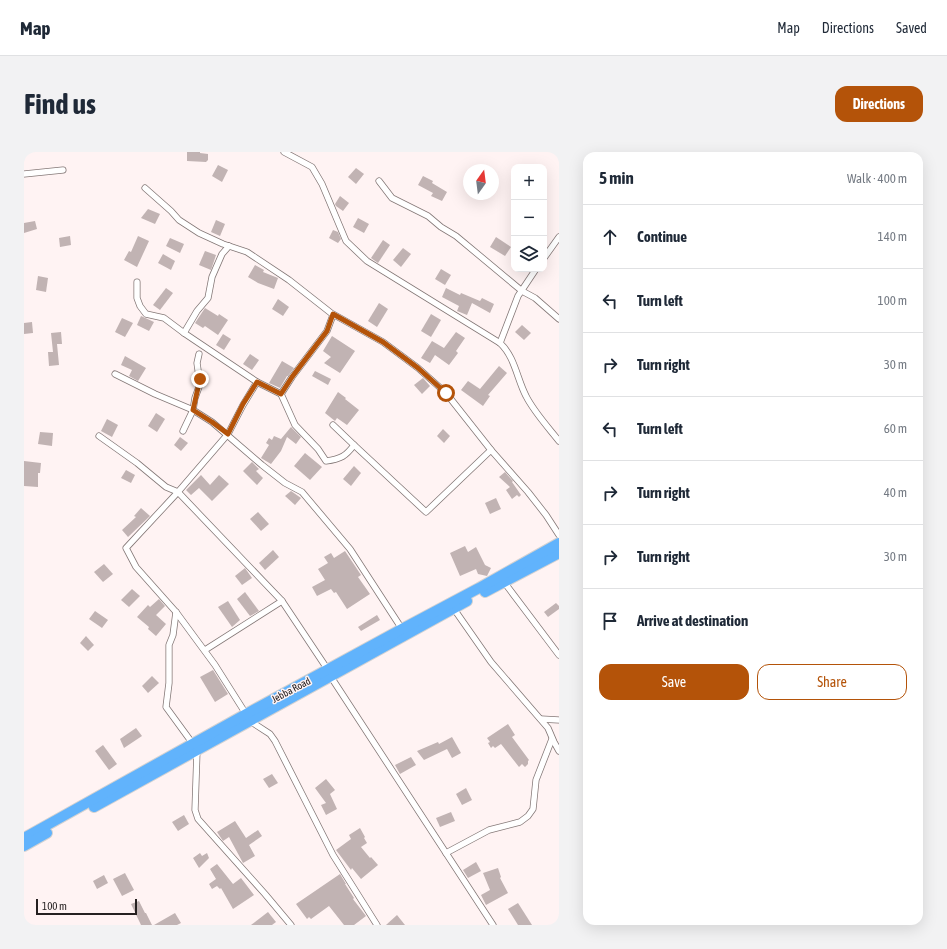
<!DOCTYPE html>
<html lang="en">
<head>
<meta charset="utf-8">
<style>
  :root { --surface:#fff; --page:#f2f2f3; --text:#1f2937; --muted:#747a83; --line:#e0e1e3; --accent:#b45309 }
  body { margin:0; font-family:"Asap Condensed",sans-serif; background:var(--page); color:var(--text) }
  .controls { position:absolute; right:12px; top:12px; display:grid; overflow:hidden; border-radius:8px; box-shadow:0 4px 16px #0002 }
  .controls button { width:36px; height:36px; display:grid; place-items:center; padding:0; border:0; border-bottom:1px solid var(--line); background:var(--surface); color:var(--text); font:20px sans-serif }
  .compass { position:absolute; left:439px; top:12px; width:36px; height:36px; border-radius:50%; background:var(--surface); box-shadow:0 4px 16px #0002; rotate:14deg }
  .scale { position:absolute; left:12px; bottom:10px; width:101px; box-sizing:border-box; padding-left:4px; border:2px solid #252020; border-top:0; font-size:11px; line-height:14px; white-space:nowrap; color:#252020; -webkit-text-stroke:3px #fff3f3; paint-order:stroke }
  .stop { position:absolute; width:12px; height:12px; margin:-9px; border:3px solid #b45309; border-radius:50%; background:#fff }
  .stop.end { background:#b45309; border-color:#fff; box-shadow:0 1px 4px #0008 }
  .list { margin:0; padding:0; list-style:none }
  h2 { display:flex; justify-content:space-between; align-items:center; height:52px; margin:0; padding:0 16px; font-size:17px }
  h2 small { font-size:13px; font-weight:400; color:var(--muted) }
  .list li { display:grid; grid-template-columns:26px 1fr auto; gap:12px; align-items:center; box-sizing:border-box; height:64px; padding:0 16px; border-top:1px solid var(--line) }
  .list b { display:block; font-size:15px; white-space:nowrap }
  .list em { font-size:13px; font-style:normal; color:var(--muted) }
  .actions { display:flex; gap:8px; padding:12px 16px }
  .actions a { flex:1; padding:9px 0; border:1px solid var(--accent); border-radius:12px; text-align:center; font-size:14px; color:var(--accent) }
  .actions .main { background:var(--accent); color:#fff }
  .icon { flex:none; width:22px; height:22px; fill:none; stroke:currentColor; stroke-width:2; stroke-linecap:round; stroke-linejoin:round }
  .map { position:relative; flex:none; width:535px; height:773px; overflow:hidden; border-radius:12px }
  header { display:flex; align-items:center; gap:24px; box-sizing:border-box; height:56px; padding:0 20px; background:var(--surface); border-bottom:1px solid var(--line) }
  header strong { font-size:19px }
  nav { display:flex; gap:22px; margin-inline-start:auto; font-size:14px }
  .intro { display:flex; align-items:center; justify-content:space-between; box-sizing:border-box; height:96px; padding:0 24px }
  h1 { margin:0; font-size:28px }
  .button { padding:10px 18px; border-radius:12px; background:var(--accent); color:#fff; font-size:14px; font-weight:700 }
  main { display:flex; gap:24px; padding:0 24px }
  aside { flex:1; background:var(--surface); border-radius:12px; box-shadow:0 4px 16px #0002 }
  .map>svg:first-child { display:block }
  .building { fill:#c1b3b3 }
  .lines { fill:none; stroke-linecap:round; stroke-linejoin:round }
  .street-casing { stroke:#847877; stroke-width:7 }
  .highway-casing { stroke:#d3d2d2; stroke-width:12 }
  .street { stroke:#fff; stroke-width:5.5 }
  .highway { stroke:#61b3fc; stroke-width:10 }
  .route { stroke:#b45309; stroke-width:5 }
  .labels { text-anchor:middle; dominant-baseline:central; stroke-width:3; stroke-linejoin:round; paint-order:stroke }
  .street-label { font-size:10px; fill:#252020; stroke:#fff3f3 }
</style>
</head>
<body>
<header>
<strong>Map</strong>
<nav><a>Map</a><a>Directions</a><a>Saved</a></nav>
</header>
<div class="intro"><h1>Find us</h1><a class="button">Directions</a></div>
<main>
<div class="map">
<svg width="535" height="773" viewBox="0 0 535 773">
  <rect width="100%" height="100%" fill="#fff3f3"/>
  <!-- building -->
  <g class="building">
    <path d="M163,0H176V1L184,2V8L182,10L163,9Z"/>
    <path d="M194,13L204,18L198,30L188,24Z"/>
    <path d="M332,16L340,22L332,32L324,25Z"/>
    <path d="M399,24L409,29L408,31L423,40L418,49L407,44L409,41L394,33Z"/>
    <path d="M316,44L325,51L319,59L312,54L311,52Z"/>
    <path d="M124,57L136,62L131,72L117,66Z"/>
    <path d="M334,66L345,72L340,81L329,75Z"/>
    <path d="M192,68L201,72L196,84L187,80Z"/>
    <path d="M11,69L13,77L0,81V71Z"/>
    <path d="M309,78L314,80L317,87L314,91L305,86Z"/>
    <path d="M46,84L47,93L36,95L35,86Z"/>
    <path d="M114,84L125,89L113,115L100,108L105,99L107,100Z"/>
    <path d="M472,85L487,95L481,104L466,95Z"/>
    <path d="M146,86L160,92L156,101L142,94Z"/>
    <path d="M359,88L366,93L354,111L347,106Z"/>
    <path d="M379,96L387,102L377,115L369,108Z"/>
    <path d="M181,99L192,103L187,118L175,113Z"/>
    <path d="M139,102L151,109L147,118L134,111Z"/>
    <path d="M231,113L240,118L239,120L254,126L250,137L234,131L224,125Z"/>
    <path d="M417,117L427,123L421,133L411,127Z"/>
    <path d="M14,124L24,126L22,140L12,138Z"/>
    <path d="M142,136L149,141L136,158L129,153Z"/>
    <path d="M422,136L436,143L437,141L456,149L458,146L470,152L466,161L448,151L443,163L433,159L435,154L418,145Z"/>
    <path d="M254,147L265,155L259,164L248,157Z"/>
    <path d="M355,151L364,157L353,175L344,169Z"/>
    <path d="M181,156L194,164L195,162L204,168L194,183L181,174L179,176L171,171Z"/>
    <path d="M407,162L417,168L407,185L397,179Z"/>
    <path d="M117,164L130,170L125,179L113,173Z"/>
    <path d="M98,166L109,171L101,185L91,180Z"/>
    <path d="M8,170L9,181L0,182V171Z"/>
    <path d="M498,173L507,181L500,188L491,180Z"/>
    <path d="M37,180L38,192H33L35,213L25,214L24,200H29L27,181Z"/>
    <path d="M432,180L441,186L432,199L434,201L425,213L411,203L406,211L397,206L408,189L420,196Z"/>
    <path d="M199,182L207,187L200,198L192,193Z"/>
    <path d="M308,184L331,199L316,221L300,211L307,205L299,199Z"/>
    <path d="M226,202L235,208L228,218L219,212Z"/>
    <path d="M101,204L122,216L114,229L105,224L108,218L97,213Z"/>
    <path d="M258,209L270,216L264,224H263L256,236L245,231Z"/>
    <path d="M475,214L483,221L464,243L466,244L459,254L437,238L444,229L456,237Z"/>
    <path d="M291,219L307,227L304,233L288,224Z"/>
    <path d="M399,226L406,234L398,242L390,233Z"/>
    <path d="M314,240L322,246L321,247L335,258L323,273L313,266L311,269L301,261Z"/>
    <path d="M132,261L141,267L133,280L124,274Z"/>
    <path d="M83,267L94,273L88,285L77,279Z"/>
    <path d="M267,275L277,285L272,292L263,285L257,299L247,312L237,306L245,293L242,291L245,286L248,288L250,284L257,287Z"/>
    <path d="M419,277L426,284L420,291L413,284Z"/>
    <path d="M16,280L29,281L28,294L14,292Z"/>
    <path d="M156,285L164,291L157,299L150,293Z"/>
    <path d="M281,301L298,315L286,328L270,314Z"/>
    <path d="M0,309L17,311L16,321H14V335L0,334Z"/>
    <path d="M228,310L235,317L232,319L239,326L233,333L219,319Z"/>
    <path d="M330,314L337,321L327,334L319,327Z"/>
    <path d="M102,318L111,323L107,331L97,326Z"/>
    <path d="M481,320L489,329L488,330L497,343L495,345L493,343L488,347L482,338L486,335L475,325Z"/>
    <path d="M177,323L186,333L195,323L205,332L188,349L175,336L167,343L162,338Z"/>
    <path d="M267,339L277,346L271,353L261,344Z"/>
    <path d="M472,346L477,357L466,362L461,351Z"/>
    <path d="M117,356L126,364L104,385L98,378L112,365L110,364Z"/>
    <path d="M234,360L245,372L237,379L226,367Z"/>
    <path d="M441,394L444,400L452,395L461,413L467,416L463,424L454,422L452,417L436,424L426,401Z"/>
    <path d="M249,398L255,405L241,418L235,411Z"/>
    <path d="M321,399L337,423L334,425L346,442L323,457L312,440L310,441L307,437L293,444L288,435L301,428L294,417L304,411L300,405L307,401L310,406Z"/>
    <path d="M80,412L89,422L79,430L70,420Z"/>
    <path d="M221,416L228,426L218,433L211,424Z"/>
    <path d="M108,437L116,444L105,455L97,448Z"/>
    <path d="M221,440L235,459L226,464L213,447Z"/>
    <path d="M135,447L141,454L132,463L142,472L132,484L124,477L125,475L113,465L124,453L126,455Z"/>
    <path d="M204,449L216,468L208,475L194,455Z"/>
    <path d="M532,451L535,454V457L524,465L520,460Z"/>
    <path d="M71,459L84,468L78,476L65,467Z"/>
    <path d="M353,463L356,468L337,479L334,475Z"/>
    <path d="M62,484L70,493L64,499L56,491Z"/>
    <path d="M189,518L204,542L191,550L176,525Z"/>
    <path d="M128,524L135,531L124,541L118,534Z"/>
    <path d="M484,572L491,583L488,585L505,608L504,609V612L501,615L498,612L495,615L477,592L471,596L469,594L467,596L464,591L466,590L463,586Z"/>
    <path d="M112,576L118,584L100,596L96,587Z"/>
    <path d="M428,585L437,601L428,606L423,597L400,608L393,599L414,590L415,592Z"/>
    <path d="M79,593L93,612L85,618L71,599Z"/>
    <path d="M387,605L392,613L376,622L371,613Z"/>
    <path d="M248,622L254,631L245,636L239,627Z"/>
    <path d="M302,627L311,638L306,642L313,657L302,663L297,653L302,651L291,636Z"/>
    <path d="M442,636L448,648L438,653L432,642Z"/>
    <path d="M427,660L431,669L416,675L412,666Z"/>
    <path d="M160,663L165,672L154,679L148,670Z"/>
    <path d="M211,669L222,686L234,678L238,684L225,693L231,704L219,711L205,685L199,689L193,680Z"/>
    <path d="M336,676L341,685L340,686L343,691L337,695L346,706L347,705L354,713L337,727L328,716L327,718L312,698L327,687L325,683Z"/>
    <path d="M176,701L178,704L183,701L185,706L175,716L169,706Z"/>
    <path d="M452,710L457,719L444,726L439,718Z"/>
    <path d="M193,712L209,732L217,726L230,743L209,757L197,736L196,737L193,734L188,737L185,732L192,727L186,717Z"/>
    <path d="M474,716L477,725L476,726L484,741L462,753L457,743L466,738L459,721Z"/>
    <path d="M101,721L110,738L98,744L89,727Z"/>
    <path d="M316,722L322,732H321L330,746L329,747L342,764L330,773H320L305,754L287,767L285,765L283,767L272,752Z"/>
    <path d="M80,723L84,731L73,737L69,729Z"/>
    <path d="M115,749L121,761H122L128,773H117L107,752Z"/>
    <path d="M494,751L508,773H494L484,757Z"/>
    <path d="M244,760L252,770L248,773H227Z"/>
    <path d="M151,761L157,771L153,773H130Z"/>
    <path d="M373,763L381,773H362Z"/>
  </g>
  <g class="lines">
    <!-- street casing -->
    <g class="street-casing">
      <g id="street">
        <path d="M260,0L288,15L298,32L322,89L343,109L476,191C491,205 493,227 502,244C510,260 524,275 535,289"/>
        <path d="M0,22L39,18"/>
        <path d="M355,29L368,46L404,64L417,75L432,84L498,139L511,146L535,167"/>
        <path d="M121,36L147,59L155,68L175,81L199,92L223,100L265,128L307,161L359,190L394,216L422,241L467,298L504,340L522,363L535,383"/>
        <path d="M205,94L198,102L188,125L184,146L173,159L160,181L233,230L257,242"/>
        <path d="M520,106L535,85"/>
        <path d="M113,130V146L116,154L122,162L140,166L160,181"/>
        <path d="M476,191L494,144L512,117"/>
        <path d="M91,222L131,242L169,258L188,270L238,313L261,331L278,340L326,397L378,477"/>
        <path d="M309,273L330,293C322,304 317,307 302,309L294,297L271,273L257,242L268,225L303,179L309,163"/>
        <path d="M159,279L169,258L171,246L176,232L173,211L175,202"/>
        <path d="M75,284L113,311L142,335L154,340L258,449L181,498"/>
        <path d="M330,293L402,360L467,298"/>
        <path d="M480,430L535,503"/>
        <path d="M258,449L304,518"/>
        <path d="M430,457L467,510L524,576L530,590L535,599"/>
        <path d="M152,460L149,483L145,493V531L142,555L169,592"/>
        <path d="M307,525L469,773"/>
        <path d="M222,562L191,513L152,460L112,415L102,396L154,340L204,282L219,253L233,230"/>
        <path d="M517,567L535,568"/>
        <path d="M226,569L246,582L251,589L309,703L353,773"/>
        <path d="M173,599L171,658L174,667L241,742L267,773"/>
        <path d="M422,701L465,678L496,670L504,664L509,657L512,628L528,587"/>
      </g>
    </g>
    <!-- highway casing -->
    <g class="highway-casing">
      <g id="highway">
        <path d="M461,440L535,401"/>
        <path d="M70,655L443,449"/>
        <path d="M0,686L222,562L378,477L455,436L535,391"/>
        <path d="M0,694L23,681"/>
      </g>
    </g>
    <!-- street -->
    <use href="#street" class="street"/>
    <!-- highway -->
    <use href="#highway" class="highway"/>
  </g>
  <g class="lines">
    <!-- route -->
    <path class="route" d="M176,227L169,258L188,270L204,282L219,252L233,230L257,242L268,225L303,179L309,162L359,190L394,216L422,241"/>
  </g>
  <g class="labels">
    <!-- street labels -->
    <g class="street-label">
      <text transform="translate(267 538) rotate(-28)">Jebba Road</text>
    </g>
  </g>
</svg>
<div class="controls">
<button>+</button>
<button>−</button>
<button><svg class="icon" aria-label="layers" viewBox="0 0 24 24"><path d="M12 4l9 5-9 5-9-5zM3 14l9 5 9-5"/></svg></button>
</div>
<svg class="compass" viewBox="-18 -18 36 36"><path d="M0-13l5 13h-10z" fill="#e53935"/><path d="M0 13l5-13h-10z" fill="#747a83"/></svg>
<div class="scale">100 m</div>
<div class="stop" style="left:422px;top:241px"></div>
<div class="stop end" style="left:176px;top:227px"></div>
</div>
<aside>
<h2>5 min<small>Walk · 400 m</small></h2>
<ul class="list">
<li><svg class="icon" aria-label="ahead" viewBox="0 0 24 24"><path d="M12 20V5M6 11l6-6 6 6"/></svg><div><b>Continue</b></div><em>140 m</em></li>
<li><svg class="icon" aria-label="left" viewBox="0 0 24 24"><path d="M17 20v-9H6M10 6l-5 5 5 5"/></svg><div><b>Turn left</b></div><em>100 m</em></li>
<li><svg class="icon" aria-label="right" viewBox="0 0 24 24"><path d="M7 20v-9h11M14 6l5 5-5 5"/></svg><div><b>Turn right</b></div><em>30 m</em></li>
<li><svg class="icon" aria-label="left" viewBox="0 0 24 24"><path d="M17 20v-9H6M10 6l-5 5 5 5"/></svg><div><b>Turn left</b></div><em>60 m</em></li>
<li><svg class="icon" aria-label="right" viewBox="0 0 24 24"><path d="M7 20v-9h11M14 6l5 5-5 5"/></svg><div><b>Turn right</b></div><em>40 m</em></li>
<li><svg class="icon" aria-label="right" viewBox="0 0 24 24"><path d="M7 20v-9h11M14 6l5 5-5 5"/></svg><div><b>Turn right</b></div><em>30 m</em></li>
<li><svg class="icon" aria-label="arrive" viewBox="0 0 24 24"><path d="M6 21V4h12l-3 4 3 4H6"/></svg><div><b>Arrive at destination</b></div></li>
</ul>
<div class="actions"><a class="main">Save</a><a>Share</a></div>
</aside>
</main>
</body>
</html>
